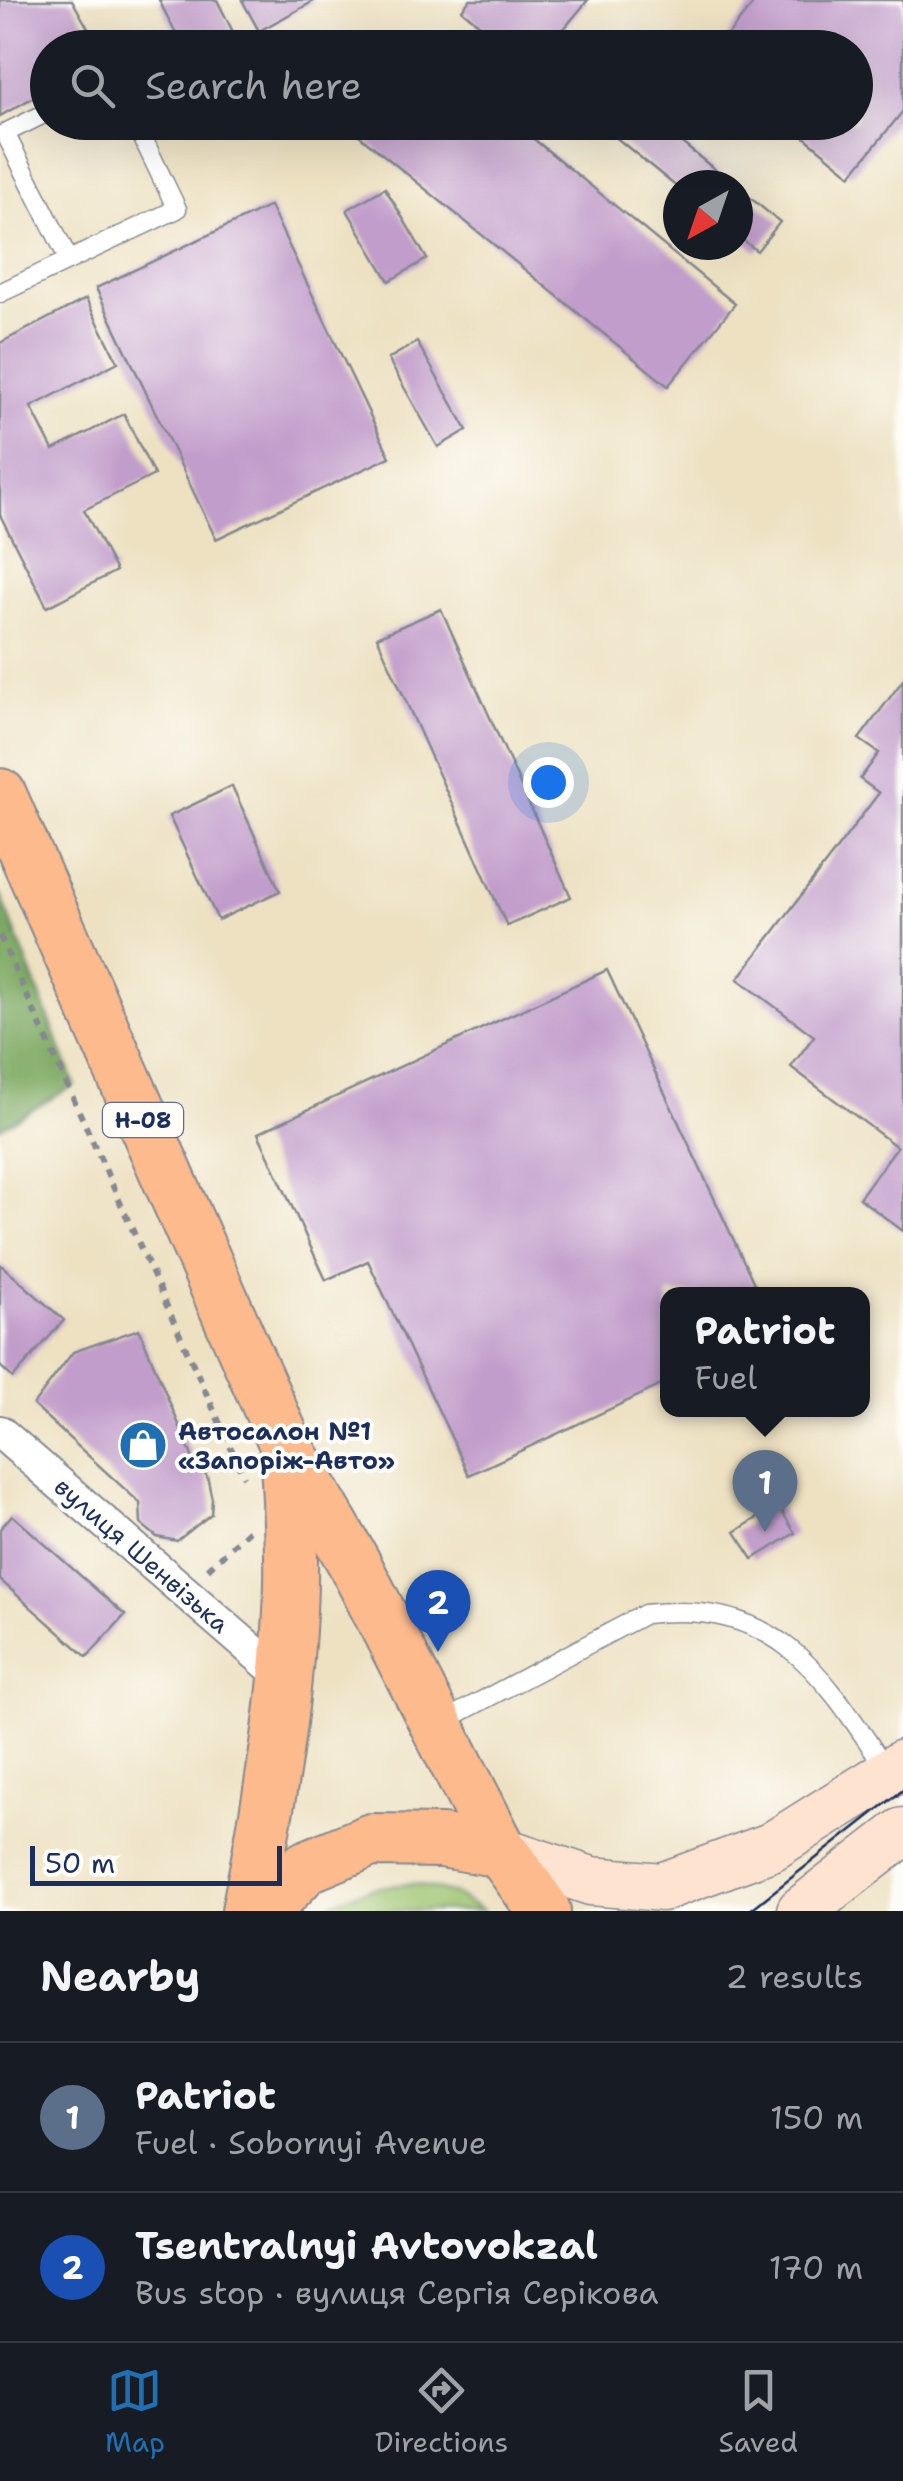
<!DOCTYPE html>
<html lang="en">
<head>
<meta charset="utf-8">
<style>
  :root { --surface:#171b24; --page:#242831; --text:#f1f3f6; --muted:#9ea1a6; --line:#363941; --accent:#1f6fb2 }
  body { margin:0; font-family:"Shantell Sans",sans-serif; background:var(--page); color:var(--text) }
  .compass { position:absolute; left:663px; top:170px; width:90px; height:90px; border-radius:50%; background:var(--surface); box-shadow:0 10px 40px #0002; rotate:220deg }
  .scale { position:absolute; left:30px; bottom:25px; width:252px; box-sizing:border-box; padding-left:10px; border:5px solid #1b2f5e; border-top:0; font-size:28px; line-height:35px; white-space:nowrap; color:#1b2f5e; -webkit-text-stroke:8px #fdfcf7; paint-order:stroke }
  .you { position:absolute; left:548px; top:782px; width:35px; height:35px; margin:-25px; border:8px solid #fff; border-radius:50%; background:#1a73e8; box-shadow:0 0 0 15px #1a73e833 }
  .badge { display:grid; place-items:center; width:65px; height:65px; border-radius:50%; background:var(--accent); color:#fff; font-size:32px; font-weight:700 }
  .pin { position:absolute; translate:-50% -82px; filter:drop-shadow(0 2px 5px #0008) }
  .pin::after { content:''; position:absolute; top:52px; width:35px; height:30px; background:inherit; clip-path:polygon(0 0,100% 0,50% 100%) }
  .popup { position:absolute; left:660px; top:1287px; width:210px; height:130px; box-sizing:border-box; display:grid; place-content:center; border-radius:20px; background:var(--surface); filter:drop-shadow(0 2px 8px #0005); font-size:32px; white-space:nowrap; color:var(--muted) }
  .popup b { font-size:38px; color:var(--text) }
  .popup::after { content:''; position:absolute; left:50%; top:100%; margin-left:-20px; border:20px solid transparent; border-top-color:var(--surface) }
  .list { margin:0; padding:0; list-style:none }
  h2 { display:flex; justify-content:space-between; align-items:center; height:130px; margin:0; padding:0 40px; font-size:42px }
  h2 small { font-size:32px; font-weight:400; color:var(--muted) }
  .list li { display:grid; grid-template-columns:65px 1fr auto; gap:30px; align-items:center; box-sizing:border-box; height:150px; padding:0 40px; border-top:2px solid var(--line) }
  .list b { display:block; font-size:38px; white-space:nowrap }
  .list p { margin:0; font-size:32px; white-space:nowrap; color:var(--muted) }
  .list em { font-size:32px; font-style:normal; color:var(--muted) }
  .icon { flex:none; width:55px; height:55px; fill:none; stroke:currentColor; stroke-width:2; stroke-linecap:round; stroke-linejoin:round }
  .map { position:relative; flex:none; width:903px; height:1911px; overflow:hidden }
  .search { position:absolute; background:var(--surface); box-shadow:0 10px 40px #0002; left:30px; right:30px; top:30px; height:110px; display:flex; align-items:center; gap:25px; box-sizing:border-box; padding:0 35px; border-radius:55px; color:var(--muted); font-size:38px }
  .sheet { height:430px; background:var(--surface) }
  nav { display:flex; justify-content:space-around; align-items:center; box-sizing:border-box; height:140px; border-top:2px solid var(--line); background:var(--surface); font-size:28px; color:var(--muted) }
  nav a { display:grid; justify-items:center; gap:5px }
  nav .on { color:var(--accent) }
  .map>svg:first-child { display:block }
  .green { fill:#9bc26d; stroke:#5b7866; stroke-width:2.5 }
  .forest { fill:#7ca860; stroke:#4c6c5f; stroke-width:2.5 }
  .building { fill:#c19dcb }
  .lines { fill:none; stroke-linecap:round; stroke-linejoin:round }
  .service-casing { stroke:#848890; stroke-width:21 }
  .minor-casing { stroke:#848890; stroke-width:36 }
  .secondary-casing { stroke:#848890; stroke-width:51 }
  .primary-casing { stroke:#848890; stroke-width:56 }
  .path { stroke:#848890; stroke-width:6; stroke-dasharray:8 8; stroke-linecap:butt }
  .service { stroke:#fff; stroke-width:18 }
  .minor { stroke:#fff; stroke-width:32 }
  .secondary { stroke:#fee3d1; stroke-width:48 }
  .primary { stroke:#fcba8d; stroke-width:52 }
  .tram { stroke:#1b2f5e; stroke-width:2.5 }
  .labels { text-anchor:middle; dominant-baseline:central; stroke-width:8; stroke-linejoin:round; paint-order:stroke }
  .shield { fill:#fdfcf7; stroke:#5f6c8c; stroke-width:2.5 }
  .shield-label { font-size:22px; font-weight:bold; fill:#1b2f5e }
  .poi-label { font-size:25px; font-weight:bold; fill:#1b2f5e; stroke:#fdfcf7; text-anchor:start }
  .street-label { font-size:25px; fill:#1b2f5e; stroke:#fdfcf7 }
</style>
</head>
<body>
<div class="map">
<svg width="903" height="1911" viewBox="0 0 903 1911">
  <rect width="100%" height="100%" fill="#fdfcf7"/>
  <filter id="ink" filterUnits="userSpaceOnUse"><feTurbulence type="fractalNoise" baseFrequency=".01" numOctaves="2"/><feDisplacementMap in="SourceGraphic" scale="20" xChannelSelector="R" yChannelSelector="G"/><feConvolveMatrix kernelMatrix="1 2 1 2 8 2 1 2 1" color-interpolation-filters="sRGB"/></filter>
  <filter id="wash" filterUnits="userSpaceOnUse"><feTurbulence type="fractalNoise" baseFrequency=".0048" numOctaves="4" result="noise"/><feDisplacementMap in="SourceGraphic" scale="40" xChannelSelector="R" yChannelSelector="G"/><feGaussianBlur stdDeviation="2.25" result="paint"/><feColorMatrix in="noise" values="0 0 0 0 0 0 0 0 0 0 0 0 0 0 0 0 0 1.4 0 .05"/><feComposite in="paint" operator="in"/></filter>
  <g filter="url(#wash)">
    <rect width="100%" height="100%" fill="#ede1c2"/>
    <!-- green -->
    <path class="green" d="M417,1884L454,1894L482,1911H321C352,1890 380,1885 417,1884Z"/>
    <!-- forest -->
    <path class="forest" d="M0,893L75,1085L0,1128Z"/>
    <g id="blocks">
      <!-- building -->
      <g class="building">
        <path d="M0,0H72L99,48H48V89L0,116Z"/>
        <path d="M159,0H217L241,48H183Z"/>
        <path d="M242,0H316L259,31Z"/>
        <path d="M470,0H588L548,48H507L462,10Z"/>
        <path d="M756,0H903V111L851,175L786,122H856V48H718Z"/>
        <path d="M361,122H513L735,304L668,386L354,131Z"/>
        <path d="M597,122H656L734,185H678V188Z"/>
        <path d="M385,188L427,259L389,281L347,210Z"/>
        <path d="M738,188L780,222L757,251L738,236Z"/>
        <path d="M270,206L390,457L216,539L96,288Z"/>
        <path d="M86,299L118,362L31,407L53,450L124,414L154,475L84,510L116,571L47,607L0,515V343Z"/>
        <path d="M417,342L467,430L438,447L388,359Z"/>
        <path d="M441,609L571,897L507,926L377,637Z"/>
        <path d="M903,680V1231L859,1198L897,1147L791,1067L814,1036L738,979L879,793L860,779L879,753L859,739Z"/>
        <path d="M232,786L280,891L218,920L169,816Z"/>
        <path d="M607,970L759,1294H668V1382L469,1475L368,1261L326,1280L258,1133Z"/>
        <path d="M0,1264L64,1320L13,1378L0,1366Z"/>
        <path d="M139,1329L194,1461L207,1476L212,1499L211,1514L177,1541L157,1537L141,1524L140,1503L33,1405L73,1352Z"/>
        <path d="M778,1505L795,1533L753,1559L735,1532Z"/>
        <path d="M12,1515L125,1615L87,1657L0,1580V1529Z"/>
      </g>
    </g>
  </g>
  <g filter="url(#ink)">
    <use href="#blocks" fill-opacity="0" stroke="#848890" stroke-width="2.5"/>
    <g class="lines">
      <!-- service casing -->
      <g class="service-casing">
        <g id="service">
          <path d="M48,112L5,133L68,258"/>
          <path d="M0,293L177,209L135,122"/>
          <path d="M440,1723L645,1614C778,1599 822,1673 888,1772"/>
        </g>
      </g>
      <!-- minor casing -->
      <g class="minor-casing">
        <path id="minor" d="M0,1432L284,1678"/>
      </g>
      <!-- secondary casing -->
      <g class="secondary-casing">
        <g id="secondary">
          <path d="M501,1851L591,1881L662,1887L771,1847L903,1764"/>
          <path d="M801,1911L903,1832"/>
        </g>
      </g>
      <!-- primary casing -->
      <g class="primary-casing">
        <g id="primary">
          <path d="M0,795L286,1445L353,1561L501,1851L544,1911"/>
          <path d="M248,1911C269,1804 289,1692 291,1582C292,1539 288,1495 287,1451"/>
          <path d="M264,1911L306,1867L371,1840L442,1841L501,1851"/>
        </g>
      </g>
      <!-- path -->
      <g class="path">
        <path d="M0,936L244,1477"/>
        <path d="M208,1569L250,1529"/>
      </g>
      <!-- service -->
      <use href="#service" class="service"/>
      <!-- minor -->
      <use href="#minor" class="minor"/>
      <!-- secondary -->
      <use href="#secondary" class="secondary"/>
      <!-- primary -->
      <use href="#primary" class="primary"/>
      <!-- tram -->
      <path class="tram" d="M749,1911L903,1790"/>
    </g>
  </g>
  <!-- icons -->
  <defs>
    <g id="shop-disc" transform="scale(2.5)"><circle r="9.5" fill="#1f6fb2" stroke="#fdfcf7"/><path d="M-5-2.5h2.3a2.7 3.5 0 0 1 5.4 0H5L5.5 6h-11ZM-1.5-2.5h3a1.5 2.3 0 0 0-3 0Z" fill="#fff"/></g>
  </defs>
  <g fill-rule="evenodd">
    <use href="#shop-disc" x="143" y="1445"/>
  </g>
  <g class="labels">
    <!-- shield labels -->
    <rect class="shield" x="103" y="1103" width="80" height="34" rx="8"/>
    <g class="shield-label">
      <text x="143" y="1120">Н-08</text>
    </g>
    <!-- poi labels -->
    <g class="poi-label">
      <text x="178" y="1431">Автосалон №1<tspan x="178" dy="29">«Запоріж-Авто»</tspan></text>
    </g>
    <!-- street labels -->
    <g class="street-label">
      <text transform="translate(142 1555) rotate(41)">вулиця Шенвізька</text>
    </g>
  </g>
</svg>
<svg class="compass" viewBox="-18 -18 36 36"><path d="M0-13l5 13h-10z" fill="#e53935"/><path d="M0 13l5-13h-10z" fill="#9ea1a6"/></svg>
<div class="scale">50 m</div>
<div class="you"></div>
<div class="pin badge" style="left:765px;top:1532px;background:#5c6f8a">1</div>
<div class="popup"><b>Patriot</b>Fuel</div>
<div class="pin badge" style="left:438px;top:1652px;background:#1a4fb4">2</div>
<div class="search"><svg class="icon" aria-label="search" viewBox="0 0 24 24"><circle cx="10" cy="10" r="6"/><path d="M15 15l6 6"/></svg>Search here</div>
</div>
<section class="sheet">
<h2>Nearby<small>2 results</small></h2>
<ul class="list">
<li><span class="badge" style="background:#5c6f8a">1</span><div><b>Patriot</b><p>Fuel · Sobornyi Avenue</p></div><em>150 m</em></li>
<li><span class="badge" style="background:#1a4fb4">2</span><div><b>Tsentralnyi Avtovokzal</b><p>Bus stop · вулиця Сергія Серікова</p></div><em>170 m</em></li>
</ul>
</section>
<nav>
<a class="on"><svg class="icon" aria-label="map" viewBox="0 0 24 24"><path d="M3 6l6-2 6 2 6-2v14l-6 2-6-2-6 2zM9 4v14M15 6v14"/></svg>Map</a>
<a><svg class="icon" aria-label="directions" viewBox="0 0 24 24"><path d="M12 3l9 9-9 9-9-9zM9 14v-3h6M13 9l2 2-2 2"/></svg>Directions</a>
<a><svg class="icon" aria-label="saved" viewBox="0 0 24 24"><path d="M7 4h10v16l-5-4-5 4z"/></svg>Saved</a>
</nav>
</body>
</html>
